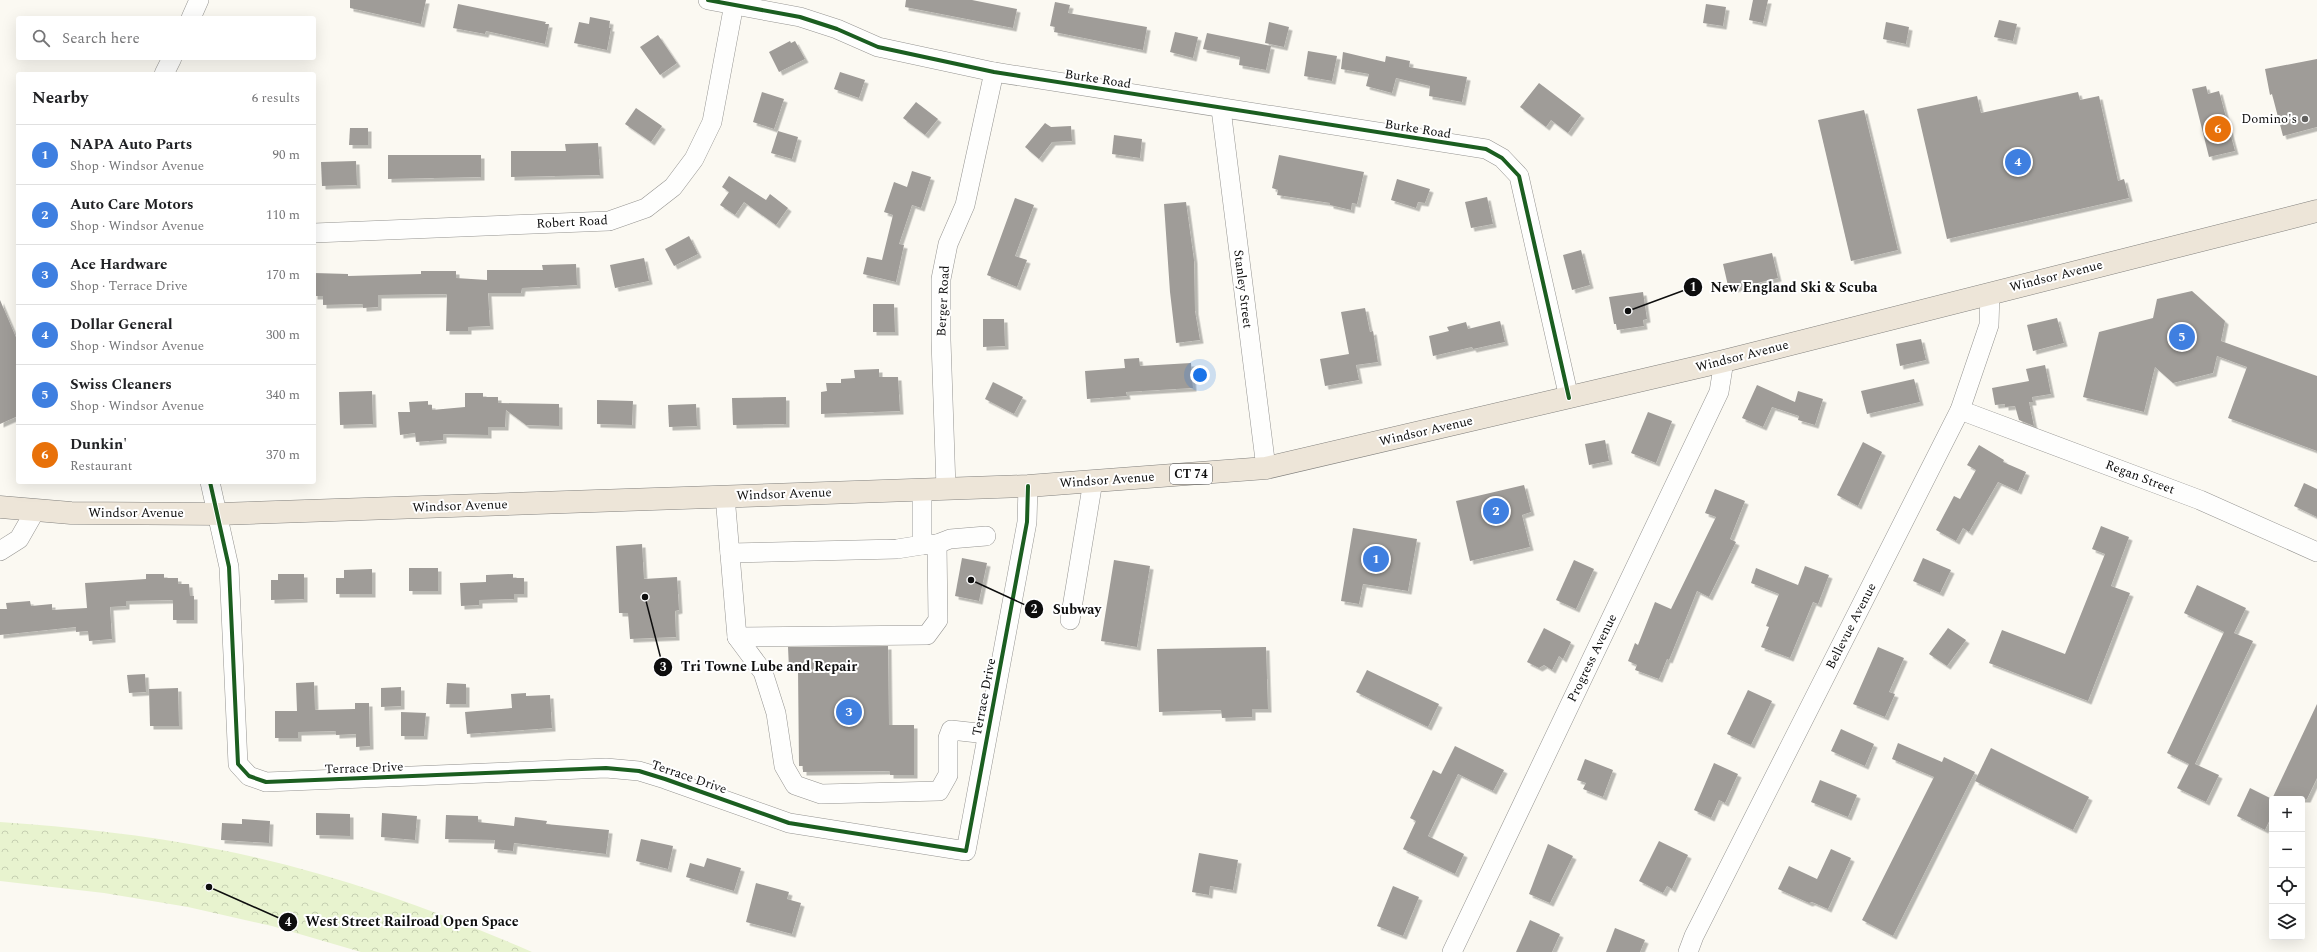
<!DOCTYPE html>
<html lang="en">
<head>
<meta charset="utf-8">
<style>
  :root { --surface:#fff; --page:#f6f6f6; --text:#202124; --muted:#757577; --line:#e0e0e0; --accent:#db2777 }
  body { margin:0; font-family:Spectral,serif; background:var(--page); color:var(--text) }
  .controls { position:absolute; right:12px; bottom:12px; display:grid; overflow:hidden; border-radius:4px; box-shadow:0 4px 16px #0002 }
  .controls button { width:36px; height:36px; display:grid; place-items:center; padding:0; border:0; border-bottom:1px solid var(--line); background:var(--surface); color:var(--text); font:20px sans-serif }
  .you { position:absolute; left:1200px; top:375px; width:14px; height:14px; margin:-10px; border:3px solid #fff; border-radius:50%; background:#1a73e8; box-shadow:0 0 0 6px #1a73e833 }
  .badge { display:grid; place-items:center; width:26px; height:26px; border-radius:50%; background:var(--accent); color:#fff; font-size:13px; font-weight:700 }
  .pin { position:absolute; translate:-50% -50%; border:2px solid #fff; box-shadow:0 1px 4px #0006 }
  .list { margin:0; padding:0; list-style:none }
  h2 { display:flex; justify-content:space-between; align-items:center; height:52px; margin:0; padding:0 16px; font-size:17px }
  h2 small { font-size:13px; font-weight:400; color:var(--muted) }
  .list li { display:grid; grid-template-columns:26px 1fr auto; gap:12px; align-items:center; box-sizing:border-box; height:60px; padding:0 16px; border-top:1px solid var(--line) }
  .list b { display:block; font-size:15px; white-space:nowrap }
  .list p { margin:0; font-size:13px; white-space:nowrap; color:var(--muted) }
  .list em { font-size:13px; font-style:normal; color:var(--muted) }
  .icon { flex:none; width:22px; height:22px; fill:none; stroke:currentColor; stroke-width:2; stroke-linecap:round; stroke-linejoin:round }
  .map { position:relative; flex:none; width:2317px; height:952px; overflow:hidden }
  .search { position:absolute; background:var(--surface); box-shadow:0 4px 16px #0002; left:16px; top:16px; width:300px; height:44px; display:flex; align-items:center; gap:10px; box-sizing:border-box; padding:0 14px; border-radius:4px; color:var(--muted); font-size:15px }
  .panel { position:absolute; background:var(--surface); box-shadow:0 4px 16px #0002; left:16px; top:72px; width:300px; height:412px; border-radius:4px }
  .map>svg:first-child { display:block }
  .park { fill:url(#park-crowns) }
  .building { fill:#9f9c98; filter:url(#shadow) }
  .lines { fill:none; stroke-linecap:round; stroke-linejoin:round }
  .minor-casing { stroke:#959491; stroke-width:20 }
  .major-casing { stroke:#82817e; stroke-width:23 }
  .minor { stroke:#fefefd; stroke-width:19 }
  .major { stroke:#ede5d8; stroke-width:22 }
  .cycleway-casing { stroke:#fff; stroke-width:6 }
  .cycleway { stroke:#1b5e20; stroke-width:4 }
  .poi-dot { fill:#61605e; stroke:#fff; stroke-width:1.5 }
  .labels { text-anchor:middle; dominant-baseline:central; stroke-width:4; stroke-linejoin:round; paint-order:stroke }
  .shield { fill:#fff; stroke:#565656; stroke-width:1 }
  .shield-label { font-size:12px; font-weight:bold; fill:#0e0e0e }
  .street-label { font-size:13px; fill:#0e0e0e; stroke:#fff }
  .poi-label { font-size:13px; fill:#0e0e0e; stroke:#fff; text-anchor:end }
  .leader { fill:none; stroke:#0e0e0e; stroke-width:1.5 }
  .callout-dot { fill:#0e0e0e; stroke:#fff; stroke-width:1.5 }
  .mark-label { font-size:12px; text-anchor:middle; font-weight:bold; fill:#fff }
  .callout-label { font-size:14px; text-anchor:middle; font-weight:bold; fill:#0e0e0e; stroke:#fff; stroke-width:4; stroke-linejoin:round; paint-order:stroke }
</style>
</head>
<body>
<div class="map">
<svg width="2317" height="952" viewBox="0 0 2317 952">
  <defs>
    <pattern id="park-crowns" width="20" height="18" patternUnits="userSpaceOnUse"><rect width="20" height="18" fill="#e8f3cf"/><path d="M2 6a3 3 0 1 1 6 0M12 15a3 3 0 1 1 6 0" fill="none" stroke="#c6cfb1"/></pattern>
    <filter id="shadow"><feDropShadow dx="3.5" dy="3.5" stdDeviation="0" flood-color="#0004"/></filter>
  </defs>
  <rect width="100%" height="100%" fill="#fbf9f2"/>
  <!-- park -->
  <path class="park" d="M0,822C72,827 145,835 216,849C325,870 431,908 532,952H361L272,926L188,907L104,893L0,881Z"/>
  <!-- building -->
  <g class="building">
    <path d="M350,0H426L421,24L350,8Z"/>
    <path d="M906,0H972L1017,9L1013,28L905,7Z"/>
    <path d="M1753,0H1768L1763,23L1749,20Z"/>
    <path d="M1055,2L1070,5L1068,13L1147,27L1143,50L1054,32L1055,27L1050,26Z"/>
    <path d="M458,4L546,22L545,24H549L545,44L486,31L485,34L453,28Z"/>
    <path d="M1706,4L1726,7L1723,26L1703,23Z"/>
    <path d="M590,17L610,21L609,28H611L607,50L574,43L579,22L589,24Z"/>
    <path d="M1999,20L2017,24L2013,41L1994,37Z"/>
    <path d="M1269,22L1289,27L1284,47L1265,43Z"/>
    <path d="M1886,22L1909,27L1906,44L1883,39Z"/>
    <path d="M1175,32L1198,37L1193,58L1170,52Z"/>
    <path d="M1207,33L1271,46L1266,70L1239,65L1240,57L1203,49Z"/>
    <path d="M658,35L677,63L660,75L640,47Z"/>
    <path d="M790,41L791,43L795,41L805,59L779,72L769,52Z"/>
    <path d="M1308,51L1337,56L1332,81L1304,76Z"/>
    <path d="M1343,52L1385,62L1386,56L1410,61L1409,67L1467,77L1462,102L1429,96L1430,86L1396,78L1392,93L1366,86L1369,74L1341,69Z"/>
    <path d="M2317,59V127L2283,136L2272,94L2270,95L2265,69Z"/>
    <path d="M840,72L865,80L859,98L834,89Z"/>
    <path d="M1539,83L1581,115L1568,133L1551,120L1546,127L1520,107Z"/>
    <path d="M2206,86L2208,94L2219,91L2235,151L2209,157L2192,89Z"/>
    <path d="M762,92L784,99L774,129L753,122Z"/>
    <path d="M2078,92L2080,100L2099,96L2118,181L2124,179L2129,198L1947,239L1917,109L1977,96L1981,113Z"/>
    <path d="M916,102L938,119L925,135L903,118Z"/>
    <path d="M636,108L662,126L651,142L625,124Z"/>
    <path d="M1864,110L1898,250L1851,261L1818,120Z"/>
    <path d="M1045,123L1051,127L1071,126L1072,141L1052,142L1039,159L1025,147Z"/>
    <path d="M350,128H368V145H349Z"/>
    <path d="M778,131L798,137L792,159L771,153Z"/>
    <path d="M1114,135L1142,139L1140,158L1112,154Z"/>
    <path d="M598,143L600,175L511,177V151H566L565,144Z"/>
    <path d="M388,155H481V177L388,179Z"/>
    <path d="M1279,155L1364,172L1357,204L1352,203L1351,210L1330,205V203L1277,195L1278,190L1272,188Z"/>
    <path d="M356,161L357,185L322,186L321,162Z"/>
    <path d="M912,171L931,177L921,208L912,205L899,244L904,245L896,282L863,274L867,257L882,260L893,215L884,212L894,182L907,187Z"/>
    <path d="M729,176L766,200L770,194L788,208L776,225L744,202L735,215L720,205L729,192L722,187Z"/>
    <path d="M1397,179L1430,189L1425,203L1418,202L1416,208L1391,200Z"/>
    <path d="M1487,197L1493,224L1471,228L1465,202Z"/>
    <path d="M1015,198L1034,205L1015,256L1027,260L1017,287L987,275Z"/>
    <path d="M1186,202L1194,260L1195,311L1200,340L1176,343L1170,292L1164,204Z"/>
    <path d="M689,236L698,254L674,266L665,249Z"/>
    <path d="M1581,250L1590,285L1572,290L1563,255Z"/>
    <path d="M1772,253L1778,278L1729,290L1723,264Z"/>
    <path d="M644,258L649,281L615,288L610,265Z"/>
    <path d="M576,264L577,285L522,288L521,293H488L490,326L468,327V331H446L447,294L378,295V307L363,308V304L323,305V296H314V273L348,274V276L421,274V271H456V278L487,280V270H543L542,265Z"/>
    <path d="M2192,291L2225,321L2221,341L2317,376V451L2228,418L2247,367L2217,356L2213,373L2173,383L2155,367L2144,412L2083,397L2099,332L2153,318L2157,299Z"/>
    <path d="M1643,292L1647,319L1643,320L1644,326L1617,330L1616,324H1614L1609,297Z"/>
    <path d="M0,300L18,342V416L0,424Z"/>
    <path d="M873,304H894L895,332H873Z"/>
    <path d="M1365,308L1370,332L1373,331L1378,362L1356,365L1359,380L1325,386L1320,359L1349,354L1341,312Z"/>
    <path d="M2057,318L2064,343L2033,351L2027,325Z"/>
    <path d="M983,319H1004L1005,346L983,347Z"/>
    <path d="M1500,321L1505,342L1473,349L1472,347L1433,356L1429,336L1449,331L1447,327L1466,322L1468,329Z"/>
    <path d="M1921,339L1926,360L1900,366L1896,344Z"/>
    <path d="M1139,358L1140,366L1191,363L1193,388L1126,392L1127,396L1087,399L1085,371L1125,368L1124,359Z"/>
    <path d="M2045,365L2051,394L2032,397L2033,402H2029L2034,426L2019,420L2015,406L2005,407V404L1995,405L1992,388L2029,381L2026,369Z"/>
    <path d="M879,369V377H898L900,411L821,414V392L827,391L826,383H841V379L855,378L854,370Z"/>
    <path d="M1914,379L1920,402L1867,414L1861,391Z"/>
    <path d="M993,382L1023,397L1014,414L985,399Z"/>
    <path d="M1757,385L1795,402L1798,391L1823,399L1815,425L1798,420L1799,416L1772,407L1763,427L1742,418Z"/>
    <path d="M372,391L373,424L340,425L339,392Z"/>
    <path d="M465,393H483V397H498V403L559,404V426L526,425L506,410L505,427H488V435L443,434V440L416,442L415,433L400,435L398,412H410L409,402L428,401V405H432V410L465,407Z"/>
    <path d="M786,397V424L733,425L732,398Z"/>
    <path d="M597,400L633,401L632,425L597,424Z"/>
    <path d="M696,404L697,426L669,427L668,405Z"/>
    <path d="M1648,412L1672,421L1656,463L1631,453Z"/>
    <path d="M1605,440L1609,461L1589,465L1585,444Z"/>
    <path d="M1863,442L1882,452L1858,506L1837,495Z"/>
    <path d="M1979,445L2004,460L2003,462L2026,472L2018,491L1998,482L1969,532L1963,528L1956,541L1936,530L1954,496L1960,499L1976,470L1967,465Z"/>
    <path d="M2304,483L2317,489V517L2294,506Z"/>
    <path d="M1524,485L1531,512L1522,515L1530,547L1470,561L1456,501Z"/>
    <path d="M1715,489L1745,501L1730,539L1736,542L1709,597L1697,591L1669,660L1667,659L1659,679L1635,670L1637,665L1628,661L1635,643L1638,645L1655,602L1671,609L1716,517L1705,513Z"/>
    <path d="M2101,526L2129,537L2111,586L2130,593L2088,701L1989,663L2002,630L2065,654L2105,554L2092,549Z"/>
    <path d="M1353,528L1417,539L1408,591L1363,584L1359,604L1341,601Z"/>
    <path d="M642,544L644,579L677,577L679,610L675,611L676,637L630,639L628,613H619L616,546Z"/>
    <path d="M962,558L987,563L979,601L955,596Z"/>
    <path d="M1923,558L1951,570L1940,593L1913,581Z"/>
    <path d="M1114,560L1150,566L1137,647L1101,641Z"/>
    <path d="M1574,560L1594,569L1576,609L1556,600Z"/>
    <path d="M1805,566L1829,575L1818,604L1813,602L1790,658L1761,647L1769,627L1766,626L1779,594L1751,583L1756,568L1798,585Z"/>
    <rect x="409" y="568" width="29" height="23"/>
    <path d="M372,569V594H336V578H344V570Z"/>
    <path d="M146,574H164V578H178V584H189L190,596H194V620H173V600L126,601V606L110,607L112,639L89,641L88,631L76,632V627L0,635V609H7L6,603L30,601L31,606L52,604V610L87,608L85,583L146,579Z"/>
    <path d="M278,574H304V599L271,600V580H278Z"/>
    <path d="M513,574V578H524V594H514V599L479,600V605L461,606L460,583L486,582V575Z"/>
    <path d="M2197,585L2246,608L2234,633L2253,641L2195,764L2219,775L2206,802L2177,788L2189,764L2167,753L2224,632L2184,613Z"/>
    <path d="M1544,628L1571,642L1563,659L1559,656L1552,670L1544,665L1539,668L1527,662Z"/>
    <path d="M1948,628L1966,640L1947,666L1929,654Z"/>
    <path d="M888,646L889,725H914V775H890V771L803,772V766H799L798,669H789L788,647Z"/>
    <path d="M1266,647L1268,709H1252V717L1222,718L1221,710L1159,712L1157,649Z"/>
    <path d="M1878,647L1904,658L1889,692L1895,694L1885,717L1853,704Z"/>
    <path d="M1367,670L1439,704L1428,727L1356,692Z"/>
    <path d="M145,674L146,692L129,693L127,675Z"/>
    <path d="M314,682L315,710L355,709V703H369L370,746L356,747V734L336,735V731L298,732V738H275V711H297L296,683Z"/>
    <path d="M447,683L466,684V704H446Z"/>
    <path d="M401,687V706L381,707V688Z"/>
    <path d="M178,688L179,726H150L149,689Z"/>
    <path d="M1748,690L1772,701L1751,745L1727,734Z"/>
    <path d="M526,693V696L550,695L552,728L467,734L465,712L512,708L511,694Z"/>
    <path d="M2317,704V778L2307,799H2272Z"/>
    <path d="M401,712L426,713L424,736H401Z"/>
    <path d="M1841,729L1874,744L1865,766L1831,751Z"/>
    <path d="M1898,743L1942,762L1944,757L1975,772L1893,936L1862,920L1934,777L1892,759Z"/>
    <path d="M1455,746L1504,770L1493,791L1458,774L1428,836L1464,854L1455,874L1403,849L1416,821L1410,818L1433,770L1441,774Z"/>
    <path d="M1991,748L2089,797L2073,830L1975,781Z"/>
    <path d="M1585,759L1613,770L1603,797L1583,789L1586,783L1577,780Z"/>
    <path d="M1714,763L1738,774L1725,803L1719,800L1711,818L1694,810Z"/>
    <path d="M1820,780L1857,795L1848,817L1811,802Z"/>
    <path d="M2250,788L2272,799V815L2265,830L2237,816Z"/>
    <path d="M316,813L350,814V836L316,835Z"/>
    <path d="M382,813L417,816L415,840L381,837Z"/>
    <path d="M446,815L478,816V822L514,826L515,817L547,821L546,824L609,830L606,854L514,843L513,851L494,849L495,840L445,839Z"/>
    <path d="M242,819L270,821L269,843L221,840L222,823L242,824Z"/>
    <path d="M641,839L673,846L668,869L636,861Z"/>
    <path d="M1659,841L1688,855L1672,889L1667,886L1663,893L1639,881Z"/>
    <path d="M1548,844L1573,856L1550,903L1529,894Z"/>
    <path d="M1831,849L1851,858L1828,909L1812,902L1809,903L1778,889L1789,866L1817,879Z"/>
    <path d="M1199,853L1238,860L1233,890L1210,886L1209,895L1192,892Z"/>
    <path d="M707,858L741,868L734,891L686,877L690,863L704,867Z"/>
    <path d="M756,883L789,892L787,899L801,903L792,934L746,922Z"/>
    <path d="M1393,886L1419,897L1403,936L1377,926Z"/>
    <path d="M1530,920L1560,934L1552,952H1516Z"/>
    <path d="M1615,928L1645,940L1640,952H1606Z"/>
  </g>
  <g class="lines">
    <!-- minor casing -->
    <g class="minor-casing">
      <g id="minor">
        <path d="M708,0L800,17L837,29L878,47L994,72L1486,149L1502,158L1519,176L1569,398"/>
        <path d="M191,18L199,0"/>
        <path d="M164,74L172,58"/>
        <path d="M1221,109L1266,468"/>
        <path d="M314,233L609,221L646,208L673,187L694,159L712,122L734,4"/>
        <path d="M1960,410L2200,500L2317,552"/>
        <path d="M210,482L229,567L238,764L249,776L266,782L606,768L639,771L665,779L789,823L966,851L1027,522L1028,486"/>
        <path d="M946,488L941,340V279L948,244L965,205L994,72"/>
        <path d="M725,496L737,637L763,672L776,713L784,766L795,785L821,794L939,791L948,775V738L951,730L987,734"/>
        <path d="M937,544L950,539L986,536"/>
        <path d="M0,551L19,539L35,511"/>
        <path d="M730,553L897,549L922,545V489"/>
        <path d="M1070,620L1093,481"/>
        <path d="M737,637L927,635L938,620L937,544L922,545"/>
        <path d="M1452,952L1719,392L1724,361"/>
        <path d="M1688,952L1694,936L1960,410L1989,325L1990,293"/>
      </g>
    </g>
    <!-- major casing -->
    <g class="major-casing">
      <path id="major" d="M0,507L71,513L219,514L1028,486L1266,468L1724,361L2317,211"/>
    </g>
    <!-- minor -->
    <use href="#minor" class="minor"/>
    <!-- major -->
    <use href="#major" class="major"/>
    <!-- cycleway casing -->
    <g class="cycleway-casing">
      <g id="cycleway">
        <path d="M708,0L800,17L837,29L878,47L994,72L1486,149L1502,158L1519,176L1569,398"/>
        <path d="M210,482L229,567L238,764L249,776L266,782L606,768L639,771L665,779L789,823L966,851L1027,522L1028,486"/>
      </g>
    </g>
    <!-- cycleway -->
    <use href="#cycleway" class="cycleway"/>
  </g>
  <!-- markers -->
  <circle class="poi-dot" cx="2305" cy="119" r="4"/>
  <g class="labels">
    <!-- shield labels -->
    <rect class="shield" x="1170" y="464" width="42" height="20" rx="3"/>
    <g class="shield-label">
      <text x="1191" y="474">CT 74</text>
    </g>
    <!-- street labels -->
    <g class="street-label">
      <text transform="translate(1098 79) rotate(9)">Burke Road</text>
      <text transform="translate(1418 129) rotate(9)">Burke Road</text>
      <text transform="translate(572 222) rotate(-3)">Robert Road</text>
      <text transform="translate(2056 276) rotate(-14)">Windsor Avenue</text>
      <text transform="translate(1243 289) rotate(83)">Stanley Street</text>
      <text transform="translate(943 301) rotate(-87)">Berger Road</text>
      <text transform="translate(1742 356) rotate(-14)">Windsor Avenue</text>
      <text transform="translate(1426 431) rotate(-13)">Windsor Avenue</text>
      <text transform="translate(2140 477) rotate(21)">Regan Street</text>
      <text transform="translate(1107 480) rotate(-4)">Windsor Avenue</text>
      <text transform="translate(784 494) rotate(-2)">Windsor Avenue</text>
      <text transform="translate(460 506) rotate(-2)">Windsor Avenue</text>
      <text x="136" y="513">Windsor Avenue</text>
      <text transform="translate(1851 626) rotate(-63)">Bellevue Avenue</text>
      <text transform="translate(1592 658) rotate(-64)">Progress Avenue</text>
      <text transform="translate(984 697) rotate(-79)">Terrace Drive</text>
      <text transform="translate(364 768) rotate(-2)">Terrace Drive</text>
      <text transform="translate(689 777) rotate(19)">Terrace Drive</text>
    </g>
    <!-- poi labels -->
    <g class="poi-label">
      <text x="2297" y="119">Domino's</text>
    </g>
  </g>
  <!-- callouts -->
  <path class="leader" d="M1628 311L1693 287M971 580L1034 609M645 597L663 667M209 887L288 922"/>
  <g class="callout-dot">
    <circle cx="1628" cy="311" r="4"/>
    <circle cx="971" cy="580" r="4"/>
    <circle cx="645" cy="597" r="4"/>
    <circle cx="209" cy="887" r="4"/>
    <circle cx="1693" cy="287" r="10"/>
    <circle cx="1034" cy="609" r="10"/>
    <circle cx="663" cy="667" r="10"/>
    <circle cx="288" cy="922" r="10"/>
  </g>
  <g class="mark-label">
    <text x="1693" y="291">1</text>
    <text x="1034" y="613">2</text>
    <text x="663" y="671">3</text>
    <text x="288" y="926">4</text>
  </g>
  <g class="callout-label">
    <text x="1794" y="292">New England Ski &amp; Scuba</text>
    <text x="1077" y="614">Subway</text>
    <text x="769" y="671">Tri Towne Lube and Repair</text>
    <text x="412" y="926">West Street Railroad Open Space</text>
  </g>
</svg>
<div class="controls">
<button>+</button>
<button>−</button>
<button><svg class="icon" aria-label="locate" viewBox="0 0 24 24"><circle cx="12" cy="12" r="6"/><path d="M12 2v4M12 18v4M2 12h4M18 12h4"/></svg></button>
<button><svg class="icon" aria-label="layers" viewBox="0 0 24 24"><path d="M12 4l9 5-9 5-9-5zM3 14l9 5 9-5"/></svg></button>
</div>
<div class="you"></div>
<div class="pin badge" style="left:1376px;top:559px;background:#3f7fe0">1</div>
<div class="pin badge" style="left:1496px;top:511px;background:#3f7fe0">2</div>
<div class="pin badge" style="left:849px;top:712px;background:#3f7fe0">3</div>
<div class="pin badge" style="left:2018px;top:162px;background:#3f7fe0">4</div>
<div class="pin badge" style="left:2182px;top:337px;background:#3f7fe0">5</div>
<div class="pin badge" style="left:2218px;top:129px;background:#e8710a">6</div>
<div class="search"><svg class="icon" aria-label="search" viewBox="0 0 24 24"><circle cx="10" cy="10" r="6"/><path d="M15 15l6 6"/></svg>Search here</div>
<section class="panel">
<h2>Nearby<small>6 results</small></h2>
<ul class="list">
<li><span class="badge" style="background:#3f7fe0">1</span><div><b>NAPA Auto Parts</b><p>Shop · Windsor Avenue</p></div><em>90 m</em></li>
<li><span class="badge" style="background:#3f7fe0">2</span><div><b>Auto Care Motors</b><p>Shop · Windsor Avenue</p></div><em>110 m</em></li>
<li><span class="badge" style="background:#3f7fe0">3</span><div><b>Ace Hardware</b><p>Shop · Terrace Drive</p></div><em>170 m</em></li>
<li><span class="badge" style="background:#3f7fe0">4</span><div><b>Dollar General</b><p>Shop · Windsor Avenue</p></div><em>300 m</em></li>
<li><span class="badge" style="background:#3f7fe0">5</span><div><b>Swiss Cleaners</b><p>Shop · Windsor Avenue</p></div><em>340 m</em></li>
<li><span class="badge" style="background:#e8710a">6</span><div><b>Dunkin'</b><p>Restaurant</p></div><em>370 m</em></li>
</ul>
</section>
</div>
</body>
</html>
